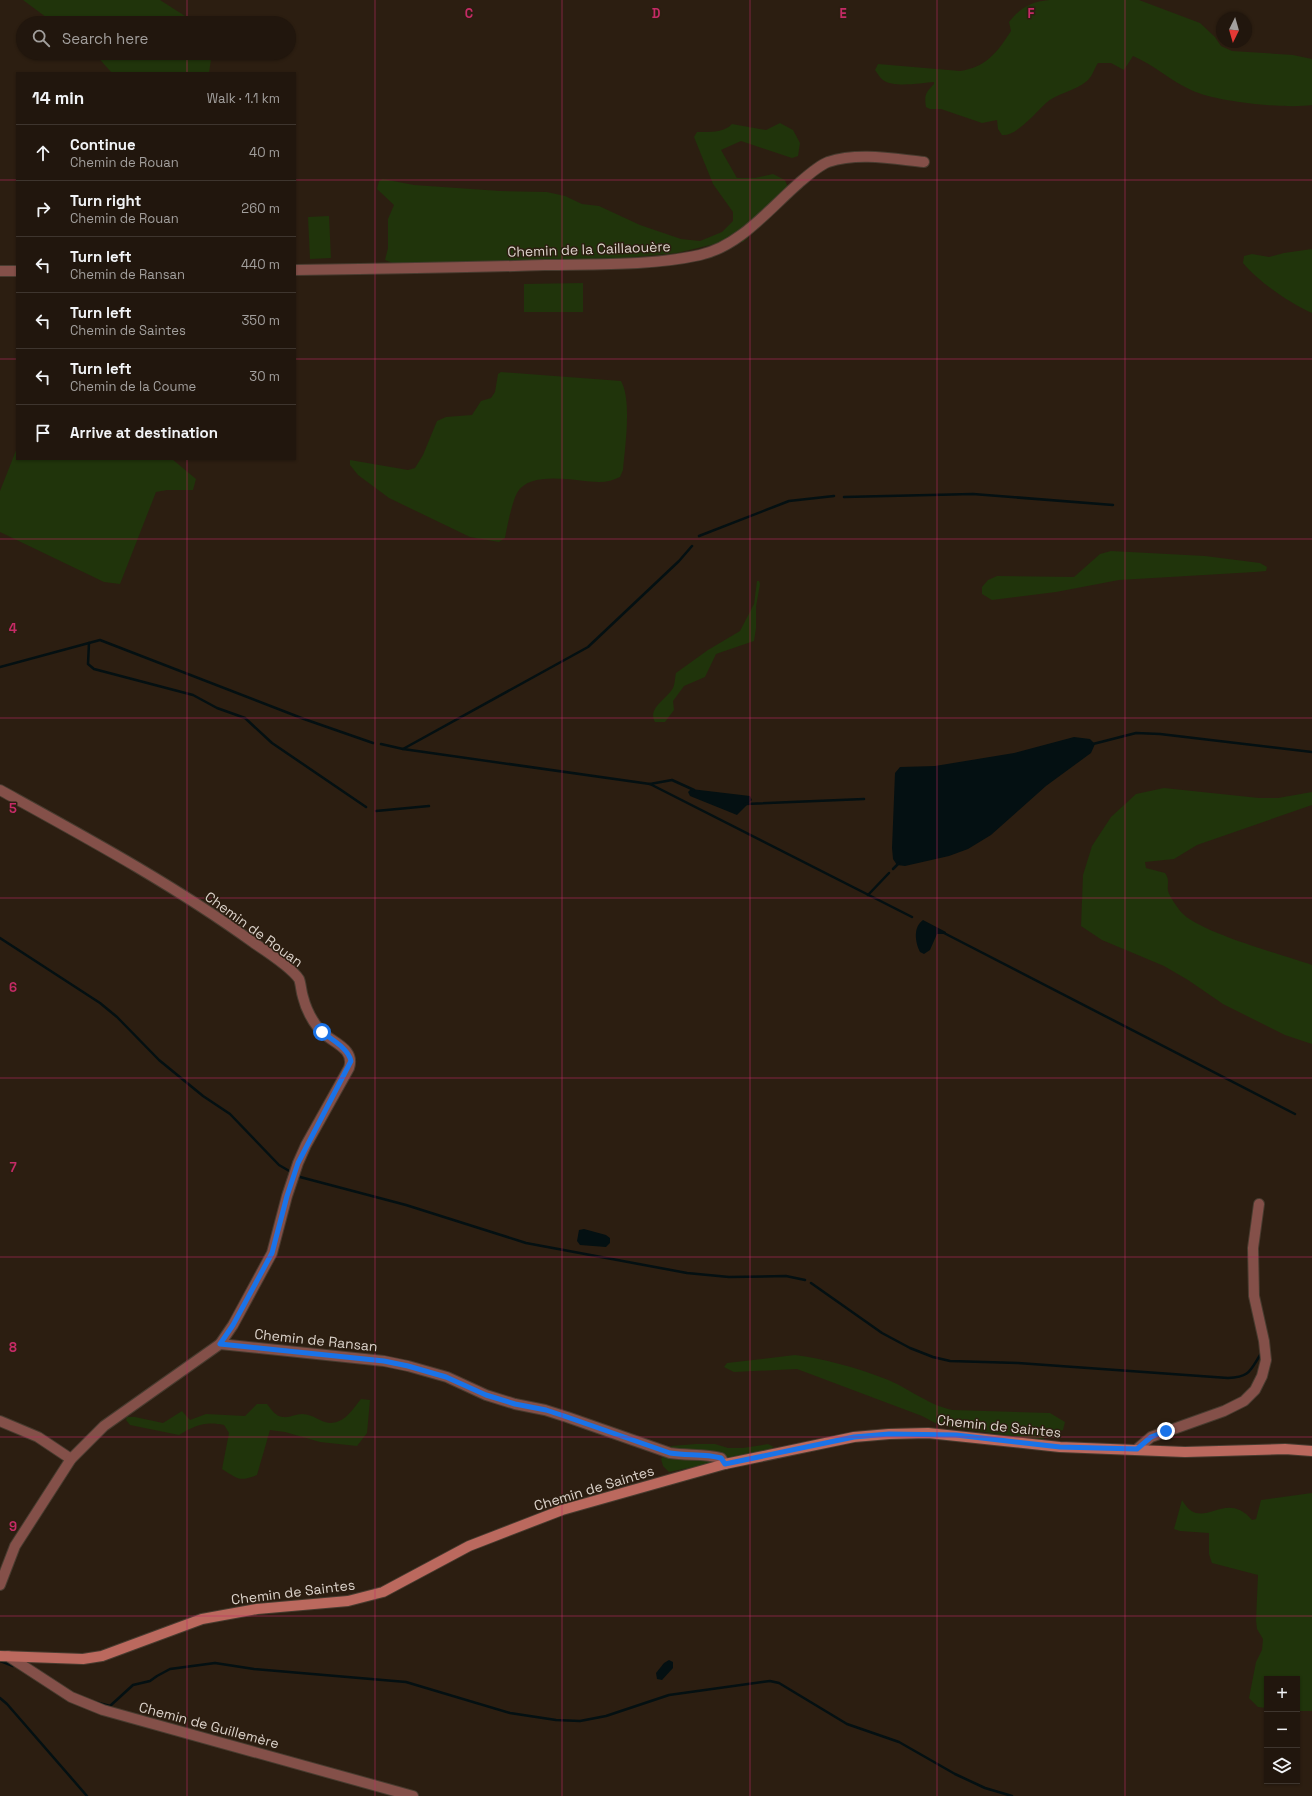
<!DOCTYPE html>
<html lang="en">
<head>
<meta charset="utf-8">
<style>
  :root { --surface:#21160d; --page:#2d231b; --text:#f1f3f6; --muted:#a29f9d; --line:#3e352e }
  body { margin:0; font-family:"Space Grotesk",sans-serif; background:var(--page); color:var(--text) }
  .controls { position:absolute; right:12px; bottom:12px; display:grid; overflow:hidden; border-radius:0px; box-shadow:0 1px 3px #0004 }
  .controls button { width:36px; height:36px; display:grid; place-items:center; padding:0; border:0; border-bottom:1px solid var(--line); background:var(--surface); color:var(--text); font:20px sans-serif }
  .compass { position:absolute; left:1216px; top:12px; width:36px; height:36px; border-radius:50%; background:var(--surface); box-shadow:0 1px 3px #0004; rotate:185deg }
  .stop { position:absolute; width:12px; height:12px; margin:-9px; border:3px solid #1a73e8; border-radius:50%; background:#fff }
  .stop.end { background:#1a73e8; border-color:#fff; box-shadow:0 1px 4px #0008 }
  .list { margin:0; padding:0; list-style:none }
  h2 { display:flex; justify-content:space-between; align-items:center; height:52px; margin:0; padding:0 16px; font-size:17px }
  h2 small { font-size:13px; font-weight:400; color:var(--muted) }
  .list li { display:grid; grid-template-columns:26px 1fr auto; gap:12px; align-items:center; box-sizing:border-box; height:56px; padding:0 16px; border-top:1px solid var(--line) }
  .list b { display:block; font-size:15px; white-space:nowrap }
  .list p { margin:0; font-size:13px; white-space:nowrap; color:var(--muted) }
  .list em { font-size:13px; font-style:normal; color:var(--muted) }
  .icon { flex:none; width:22px; height:22px; fill:none; stroke:currentColor; stroke-width:2; stroke-linecap:round; stroke-linejoin:round }
  .map { position:relative; flex:none; width:1312px; height:1796px; overflow:hidden }
  .search { position:absolute; background:var(--surface); box-shadow:0 1px 3px #0004; left:16px; top:16px; width:280px; height:44px; display:flex; align-items:center; gap:10px; box-sizing:border-box; padding:0 14px; border-radius:22px; color:var(--muted); font-size:15px }
  .panel { position:absolute; background:var(--surface); box-shadow:0 1px 3px #0004; left:16px; top:72px; width:280px; height:388px; border-radius:0px }
  .map>svg:first-child { display:block }
  .green { fill:#20340b }
  .water { fill:#041012 }
  .lines { fill:none; stroke-linecap:round; stroke-linejoin:round }
  .stream { stroke:#041012; stroke-width:2.5 }
  .street-casing { stroke:#483b2f; stroke-width:12 }
  .secondary-casing { stroke:#483b2f; stroke-width:12 }
  .street { stroke:#845049; stroke-width:10 }
  .secondary { stroke:#bb695e; stroke-width:10 }
  .route { stroke:#1a73e8; stroke-width:5 }
  .grid { fill:none; stroke:#c52b66; stroke-width:1; stroke-opacity:0.55 }
  .labels { text-anchor:middle; dominant-baseline:central; stroke-width:3; stroke-linejoin:round; paint-order:stroke }
  .street-label { font-size:14px; fill:#dcd3cb; stroke:#2c1e11 }
  .grid-label { font-size:13px; text-anchor:middle; font-weight:bold; fill:#c52b66; stroke:#2c1e11; stroke-width:3; stroke-linejoin:round; paint-order:stroke }
</style>
</head>
<body>
<div class="map">
<svg width="1312" height="1796" viewBox="0 0 1312 1796">
  <rect width="100%" height="100%" fill="#2c1e11"/>
  <!-- green -->
  <g class="green">
    <path d="M23,0H160L196,23H54Z"/>
    <path d="M1049,0H1139L1200,23L1215,37L1221,46L1232,51L1293,55L1312,59V105C1285,109 1216,102 1191,90C1171,81 1154,65 1133,56L1124,70L1111,63H1098C1094,69 1092,77 1087,81C1075,91 1055,94 1046,103C1036,112 1016,137 1002,135L998,129L997,120L982,123L941,109H930L926,107C924,95 926,92 934,84V82C921,83 894,88 883,80C880,78 878,74 875,70L878,64L960,71C986,67 997,53 1011,31L1009,22C1021,7 1031,2 1049,0Z"/>
    <path d="M94,53H212L209,73H112Z"/>
    <path d="M780,123L793,130L800,143L798,156L792,158L741,141L721,150L737,178H755L773,174L785,180L792,197L743,242H723L677,253L625,258L395,264L385,260L388,248V219L394,205L377,189L379,181L383,179L414,185L500,191L547,192L565,196L582,204L599,206L640,225L681,239L700,241L722,232L733,221V212L713,184L694,137L697,132C709,132 724,133 732,124L766,130Z"/>
    <path d="M329,216L331,258L310,259L308,217Z"/>
    <path d="M1312,249V313C1289,303 1259,282 1243,263L1244,256L1252,254L1269,257L1284,253Z"/>
    <path d="M583,283V312H524V284Z"/>
    <path d="M501,372L621,381C632,400 625,447 623,470L620,477C614,480 607,482 599,482C579,482 530,469 517,493C512,502 507,527 505,538L499,542L470,537L389,498L358,475L350,465V460L408,470L415,468L423,455L437,421L446,417L472,415L481,401L491,398L495,392L498,374Z"/>
    <path d="M17,448V459H172L196,479L193,490H167L156,492L120,584L104,582L0,532V491Z"/>
    <path d="M1111,551L1205,556L1260,563L1267,567L1266,571L1255,572L1119,580L1056,592L992,600L982,594V587L988,580L997,576L1074,577L1100,554Z"/>
    <path d="M757,581H759L760,584L756,607V628L754,641L716,654L705,677L684,686L673,701L674,710L665,722H655C647,708 667,699 673,688C675,684 675,677 676,673L708,650L740,631L754,604Z"/>
    <path d="M1164,788L1259,798H1278L1312,792V805L1197,845L1174,859L1145,862L1146,868L1165,873C1170,880 1167,884 1168,891C1170,897 1177,907 1181,912C1198,932 1283,955 1312,965V1044L1285,1035L1223,1004L1188,980L1164,966L1102,940L1081,926L1083,875L1092,846L1111,817L1136,794Z"/>
    <path d="M795,1355C822,1358 857,1368 883,1378C908,1387 927,1405 953,1410L1050,1413L1065,1422L1063,1430L1040,1440L956,1428L939,1425L922,1416L797,1369L734,1372L724,1367L727,1363Z"/>
    <path d="M361,1399L370,1400L367,1433L357,1446L320,1442L285,1432L270,1430L257,1475C239,1482 238,1479 222,1469L229,1433L224,1425C206,1421 195,1425 179,1435L130,1425L126,1420L127,1417H135L163,1423L182,1411L190,1420L206,1414L245,1416L257,1404H267C272,1410 275,1416 283,1417C289,1418 296,1414 302,1414C317,1414 323,1428 339,1421C348,1418 355,1406 361,1399Z"/>
    <path d="M696,1444H715L728,1448H743L768,1444L774,1447L764,1452L669,1472L663,1466L661,1459L671,1446Z"/>
    <path d="M1312,1493V1711H1297V1679H1267V1708L1258,1707L1249,1698L1256,1662L1262,1650L1263,1639L1257,1629L1256,1620L1258,1575L1212,1563L1209,1554V1533L1180,1531L1174,1529L1182,1500C1202,1535 1224,1487 1252,1520L1256,1519L1261,1500Z"/>
  </g>
  <!-- water -->
  <g class="water">
    <path d="M1074,737L1090,739L1095,744L1091,753L1046,786L991,835L968,849L949,856L905,866L897,865L893,859L892,848L895,773L900,767L935,766L1014,753Z"/>
    <path d="M691,789L750,796L752,800L737,815L690,796L688,792Z"/>
    <path d="M923,920L946,932V934H937L930,950L924,954L920,952C915,942 913,927 923,920Z"/>
    <path d="M584,1229L606,1235L610,1238V1243L606,1247L580,1245L577,1241L579,1230Z"/>
    <path d="M669,1660L673,1662V1668L662,1680L657,1679L656,1673L664,1663Z"/>
  </g>
  <g class="lines">
    <!-- stream -->
    <g class="stream">
      <path d="M844,497L973,494L1113,505"/>
      <path d="M699,536L789,501L834,496"/>
      <path d="M89,643L88,664L94,669L193,695L217,708L245,718L272,743L366,807"/>
      <path d="M0,667L100,640L304,719L373,743"/>
      <path d="M381,744L403,749L588,647L679,561L692,546"/>
      <path d="M1093,744L1136,733L1160,734L1312,752"/>
      <path d="M403,749L650,784L912,917"/>
      <path d="M650,784L672,780L694,790"/>
      <path d="M745,804L864,799"/>
      <path d="M376,811L429,806"/>
      <path d="M893,869L899,863"/>
      <path d="M868,895L889,873"/>
      <path d="M944,933L1295,1114"/>
      <path d="M0,938L100,1003L117,1017L159,1060L203,1096L230,1114L279,1165L291,1172"/>
      <path d="M300,1177L406,1205L526,1243L687,1273L729,1277L786,1276L805,1280"/>
      <path d="M811,1283L882,1333L910,1348L933,1357L950,1361L1018,1363L1228,1378C1251,1377 1250,1370 1262,1352"/>
      <path d="M0,1661L13,1666"/>
      <path d="M0,1698L7,1704L87,1796"/>
      <path d="M95,1702L110,1706L133,1685L150,1681L157,1676L170,1669L215,1663L254,1669L406,1682L510,1713L556,1720L580,1721L606,1716L669,1695L770,1681L779,1683L847,1724L899,1742L955,1774L985,1788L1012,1796"/>
    </g>
    <!-- street casing -->
    <g class="street-casing">
      <g id="street">
        <path d="M295,270C378,269 461,268 545,265C596,264 650,266 700,255C740,246 769,209 799,183C807,176 818,166 828,162C859,152 894,159 924,162"/>
        <path d="M0,271H17"/>
        <path d="M0,790C87,838 174,885 254,943C266,951 291,967 299,979C301,984 301,991 303,997C306,1009 311,1019 319,1029C329,1042 356,1047 349,1068L306,1145L298,1163L287,1196L272,1253L233,1325L220,1344"/>
        <path d="M0,1421L38,1437L71,1459"/>
        <path d="M1137,1449L1151,1437L1224,1411L1244,1401L1255,1390L1262,1376L1266,1360L1264,1341L1254,1296L1253,1248L1259,1204"/>
        <path d="M0,1585L15,1546L71,1459L104,1426L220,1344L384,1361L408,1366L447,1377L486,1395L515,1404L545,1410L567,1417L670,1453C687,1456 704,1453 721,1458L725,1464"/>
        <path d="M8,1656L71,1697L103,1710L413,1796"/>
      </g>
    </g>
    <!-- secondary casing -->
    <g class="secondary-casing">
      <path id="secondary" d="M0,1656L83,1659L102,1656L202,1619L257,1609L348,1601L383,1592L469,1546L562,1510L725,1464L854,1437L889,1434L928,1433L1060,1447L1185,1452L1285,1449L1312,1451"/>
    </g>
    <!-- street -->
    <use href="#street" class="street"/>
    <!-- secondary -->
    <use href="#secondary" class="secondary"/>
  </g>
  <g class="lines">
    <!-- route -->
    <path class="route" d="M322,1032C332,1040 348,1048 351,1061L298,1163L287,1196L272,1253L233,1325L220,1344L384,1361L408,1366L446,1377L486,1395L515,1404L546,1410L567,1417L670,1453C687,1456 704,1453 721,1458L725,1464L854,1437L889,1434L956,1435L1060,1447L1137,1449L1151,1437L1166,1431"/>
  </g>
  <!-- grid -->
  <path class="grid" d="M187,0V23M375,0V1796M562,0V1796M750,0V1796M937,0V1796M1125,0V1796M187,53V73M0,180H17M295,180H1312M0,359H17M295,359H1312M187,459V1796M0,539H1312M0,718H1312M0,898H1312M0,1078H1312M0,1257H1312M0,1437H1312M0,1616H1312"/>
  <g class="labels">
    <!-- street labels -->
    <g class="street-label">
      <text transform="translate(589 249) rotate(-2)">Chemin de la Caillaouère</text>
      <text transform="translate(254 929) rotate(36)">Chemin de Rouan</text>
      <text transform="translate(316 1340) rotate(6)">Chemin de Ransan</text>
      <text transform="translate(999 1426) rotate(6)">Chemin de Saintes</text>
      <text transform="translate(594 1488) rotate(-17)">Chemin de Saintes</text>
      <text transform="translate(293 1592) rotate(-7)">Chemin de Saintes</text>
      <text transform="translate(209 1725) rotate(15)">Chemin de Guillemère</text>
    </g>
  </g>
  <g class="grid-label">
    <text x="469" y="18">C</text>
    <text x="656" y="18">D</text>
    <text x="843" y="18">E</text>
    <text x="1031" y="18">F</text>
    <text x="13" y="633">4</text>
    <text x="13" y="813">5</text>
    <text x="13" y="992">6</text>
    <text x="13" y="1172">7</text>
    <text x="13" y="1352">8</text>
    <text x="13" y="1531">9</text>
  </g>
</svg>
<div class="controls">
<button>+</button>
<button>−</button>
<button><svg class="icon" aria-label="layers" viewBox="0 0 24 24"><path d="M12 4l9 5-9 5-9-5zM3 14l9 5 9-5"/></svg></button>
</div>
<svg class="compass" viewBox="-18 -18 36 36"><path d="M0-13l5 13h-10z" fill="#e53935"/><path d="M0 13l5-13h-10z" fill="#a29f9d"/></svg>
<div class="stop" style="left:322px;top:1032px"></div>
<div class="stop end" style="left:1166px;top:1431px"></div>
<div class="search"><svg class="icon" aria-label="search" viewBox="0 0 24 24"><circle cx="10" cy="10" r="6"/><path d="M15 15l6 6"/></svg>Search here</div>
<section class="panel">
<h2>14 min<small>Walk · 1.1 km</small></h2>
<ul class="list">
<li><svg class="icon" aria-label="ahead" viewBox="0 0 24 24"><path d="M12 20V5M6 11l6-6 6 6"/></svg><div><b>Continue</b><p>Chemin de Rouan</p></div><em>40 m</em></li>
<li><svg class="icon" aria-label="right" viewBox="0 0 24 24"><path d="M7 20v-9h11M14 6l5 5-5 5"/></svg><div><b>Turn right</b><p>Chemin de Rouan</p></div><em>260 m</em></li>
<li><svg class="icon" aria-label="left" viewBox="0 0 24 24"><path d="M17 20v-9H6M10 6l-5 5 5 5"/></svg><div><b>Turn left</b><p>Chemin de Ransan</p></div><em>440 m</em></li>
<li><svg class="icon" aria-label="left" viewBox="0 0 24 24"><path d="M17 20v-9H6M10 6l-5 5 5 5"/></svg><div><b>Turn left</b><p>Chemin de Saintes</p></div><em>350 m</em></li>
<li><svg class="icon" aria-label="left" viewBox="0 0 24 24"><path d="M17 20v-9H6M10 6l-5 5 5 5"/></svg><div><b>Turn left</b><p>Chemin de la Coume</p></div><em>30 m</em></li>
<li><svg class="icon" aria-label="arrive" viewBox="0 0 24 24"><path d="M6 21V4h12l-3 4 3 4H6"/></svg><div><b>Arrive at destination</b></div></li>
</ul>
</section>
</div>
</body>
</html>
